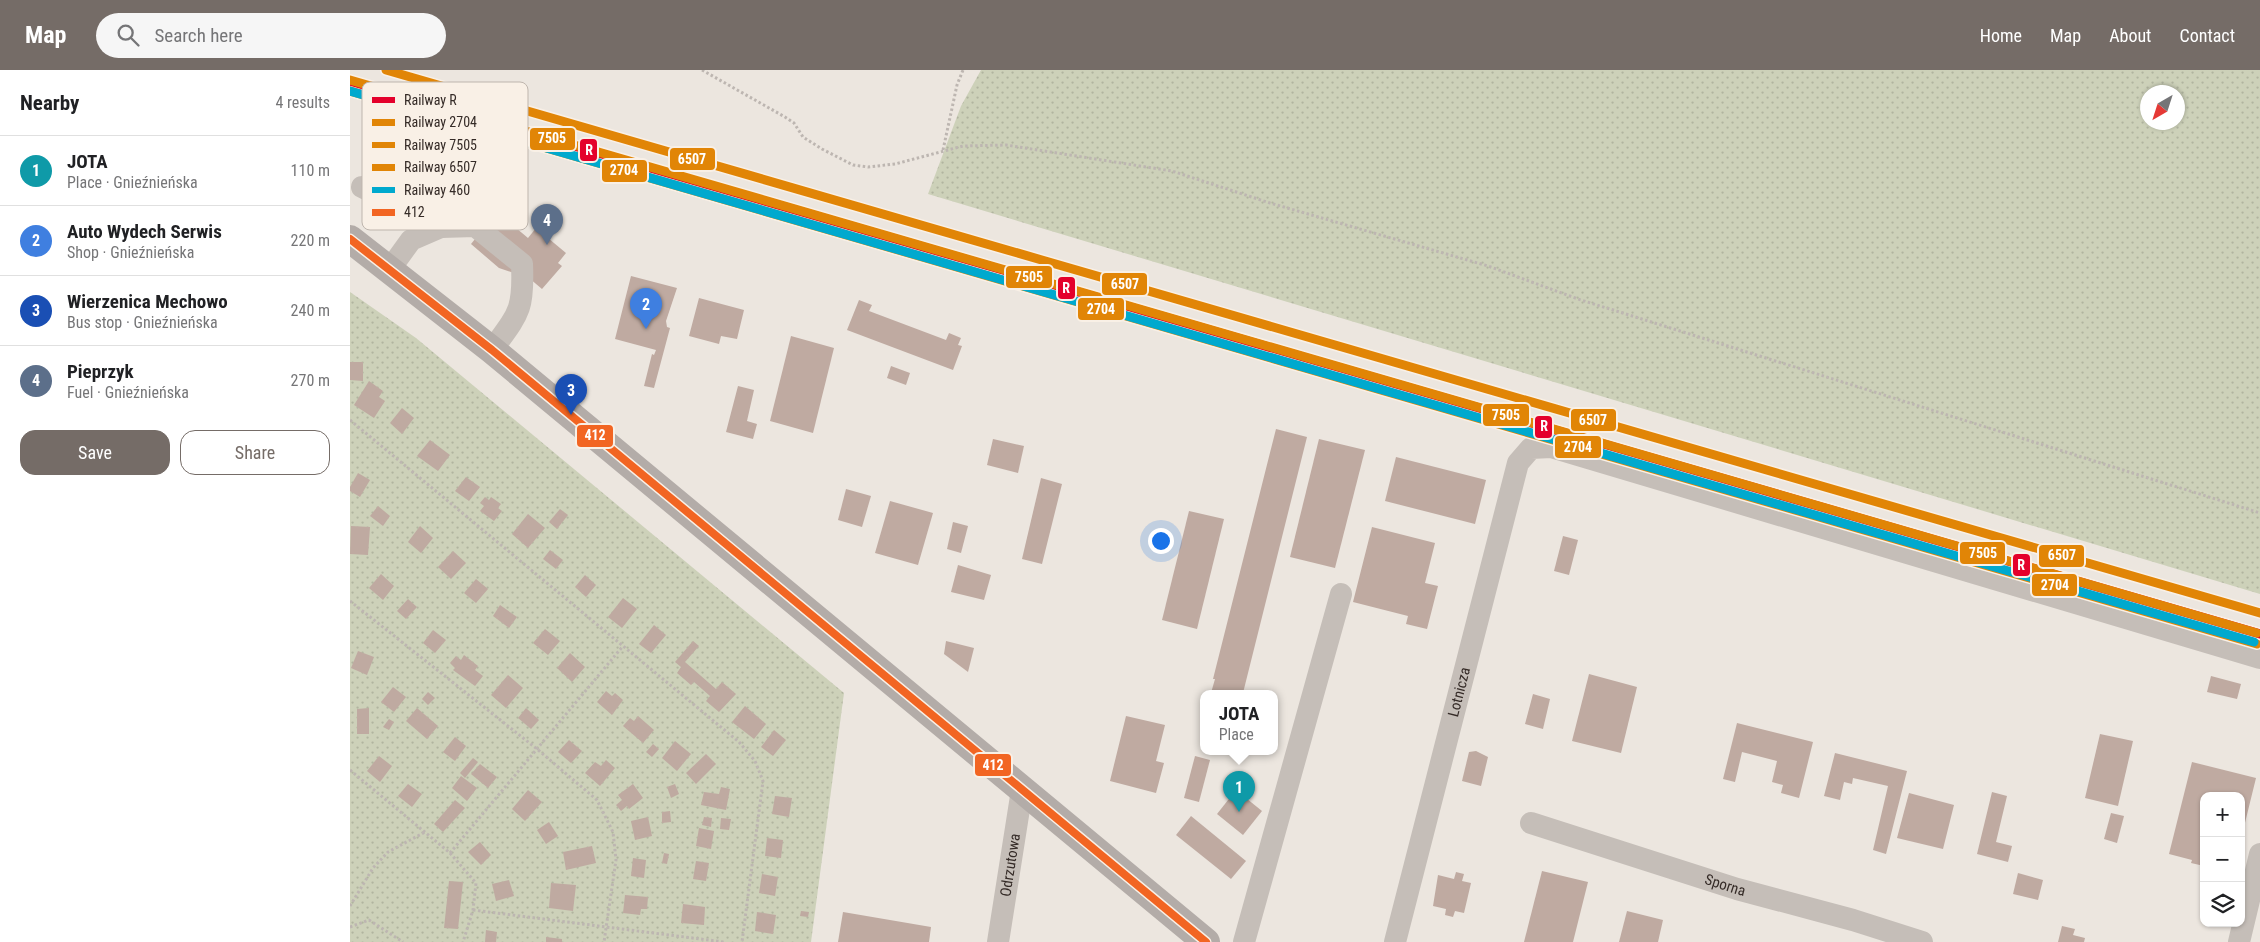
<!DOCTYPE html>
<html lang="en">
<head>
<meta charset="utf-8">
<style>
  :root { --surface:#fff; --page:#f6f6f6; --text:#202124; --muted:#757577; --line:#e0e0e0; --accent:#756c67 }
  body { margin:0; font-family:"Roboto Condensed",sans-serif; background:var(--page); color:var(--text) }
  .controls { position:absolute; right:15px; bottom:15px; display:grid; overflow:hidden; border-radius:10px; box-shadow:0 1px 4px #0004 }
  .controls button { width:45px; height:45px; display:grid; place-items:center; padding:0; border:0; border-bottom:1px solid var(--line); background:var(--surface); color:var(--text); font:25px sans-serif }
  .compass { position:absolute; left:1790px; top:15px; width:45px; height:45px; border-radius:50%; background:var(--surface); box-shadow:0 1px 4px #0004; rotate:219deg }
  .you { position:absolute; left:810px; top:470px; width:18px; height:18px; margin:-12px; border:4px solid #fff; border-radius:50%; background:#1a73e8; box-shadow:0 0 0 8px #1a73e833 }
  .badge { display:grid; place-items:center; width:32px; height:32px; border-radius:50%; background:var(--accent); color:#fff; font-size:16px; font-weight:700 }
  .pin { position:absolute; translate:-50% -41px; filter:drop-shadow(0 1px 2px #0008) }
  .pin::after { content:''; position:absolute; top:26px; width:18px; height:15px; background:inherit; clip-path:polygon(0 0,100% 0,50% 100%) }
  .popup { position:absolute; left:850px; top:620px; width:78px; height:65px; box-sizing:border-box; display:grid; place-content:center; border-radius:10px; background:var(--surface); filter:drop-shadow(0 1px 4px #0005); font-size:16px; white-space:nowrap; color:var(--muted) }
  .popup b { font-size:19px; color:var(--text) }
  .popup::after { content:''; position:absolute; left:50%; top:100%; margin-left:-10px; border:10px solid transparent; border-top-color:var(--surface) }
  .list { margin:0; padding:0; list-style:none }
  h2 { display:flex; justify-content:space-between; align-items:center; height:65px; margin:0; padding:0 20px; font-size:21px }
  h2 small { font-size:16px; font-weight:400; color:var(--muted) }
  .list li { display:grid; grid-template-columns:32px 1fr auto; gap:15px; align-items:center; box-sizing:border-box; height:70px; padding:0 20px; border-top:1px solid var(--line) }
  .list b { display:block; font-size:19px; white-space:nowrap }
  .list p { margin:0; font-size:16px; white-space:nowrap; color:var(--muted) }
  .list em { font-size:16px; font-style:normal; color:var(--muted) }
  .actions { display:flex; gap:10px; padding:15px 20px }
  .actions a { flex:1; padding:11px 0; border:1px solid var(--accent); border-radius:15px; text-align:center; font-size:18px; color:var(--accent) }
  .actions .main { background:var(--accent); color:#fff }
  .icon { flex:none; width:28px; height:28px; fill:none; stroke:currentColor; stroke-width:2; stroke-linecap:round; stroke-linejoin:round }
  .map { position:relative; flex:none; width:1910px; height:872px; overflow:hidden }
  header { display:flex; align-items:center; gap:30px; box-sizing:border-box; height:70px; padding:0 25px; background:var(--accent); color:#fff }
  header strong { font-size:24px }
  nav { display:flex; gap:28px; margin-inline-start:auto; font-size:18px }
  .search { width:350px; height:45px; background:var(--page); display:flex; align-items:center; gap:12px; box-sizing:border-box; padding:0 18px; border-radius:28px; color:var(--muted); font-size:19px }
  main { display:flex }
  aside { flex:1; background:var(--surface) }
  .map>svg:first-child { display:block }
  .grass { fill:url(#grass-dots); fill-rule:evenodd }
  .building { fill:#bfaaa1 }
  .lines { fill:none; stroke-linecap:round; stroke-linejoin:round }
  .path { stroke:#bdb6b1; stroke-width:3; stroke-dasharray:2.5 2.5; stroke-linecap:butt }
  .minor { stroke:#c5beb8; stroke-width:22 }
  .major { stroke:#b3aca8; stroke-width:28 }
  .bus-1-casing { stroke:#f9f0e6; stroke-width:11 }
  .bus-1 { stroke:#f26522; stroke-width:8 }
  .rail-1-casing { stroke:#f9f0e6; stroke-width:12 }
  .rail-2-casing { stroke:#f9f0e6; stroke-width:12 }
  .rail-3-casing { stroke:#f9f0e6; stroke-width:12 }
  .rail-4-casing { stroke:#f9f0e6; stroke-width:12 }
  .rail-5-casing { stroke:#f9f0e6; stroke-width:12 }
  .rail-1 { stroke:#e4002b; stroke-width:9 }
  .rail-2 { stroke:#e18506; stroke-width:9 }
  .rail-3 { stroke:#e18506; stroke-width:9 }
  .rail-4 { stroke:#e18506; stroke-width:9 }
  .rail-5 { stroke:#00a9ce; stroke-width:9 }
  .labels { text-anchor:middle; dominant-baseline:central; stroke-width:4; stroke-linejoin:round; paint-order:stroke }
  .street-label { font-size:15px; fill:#352b27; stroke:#f9f0e6 }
  .key { fill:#f9f0e6; stroke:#beb5ad; stroke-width:1 }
  .key-label { font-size:14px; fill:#352b27 }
  .line-badge { stroke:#f9f0e6; stroke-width:2 }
  .badge-label { font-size:14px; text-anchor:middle; font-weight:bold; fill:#fff }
</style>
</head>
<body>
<header>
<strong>Map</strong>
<div class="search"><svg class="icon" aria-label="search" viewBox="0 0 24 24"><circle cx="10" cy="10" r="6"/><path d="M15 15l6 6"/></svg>Search here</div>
<nav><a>Home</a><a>Map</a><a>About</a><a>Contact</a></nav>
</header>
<main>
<aside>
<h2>Nearby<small>4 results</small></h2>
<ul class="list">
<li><span class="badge" style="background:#0f9aa8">1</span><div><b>JOTA</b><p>Place · Gnieźnieńska</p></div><em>110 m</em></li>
<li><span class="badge" style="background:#3f7fe0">2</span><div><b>Auto Wydech Serwis</b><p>Shop · Gnieźnieńska</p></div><em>220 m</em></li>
<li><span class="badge" style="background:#1a4fb4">3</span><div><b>Wierzenica Mechowo</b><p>Bus stop · Gnieźnieńska</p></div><em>240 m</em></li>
<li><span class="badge" style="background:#5c6f8a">4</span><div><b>Pieprzyk</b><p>Fuel · Gnieźnieńska</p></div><em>270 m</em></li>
</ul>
<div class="actions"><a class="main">Save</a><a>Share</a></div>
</aside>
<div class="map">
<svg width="1910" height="872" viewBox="0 0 1910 872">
  <defs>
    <pattern id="grass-dots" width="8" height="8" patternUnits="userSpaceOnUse" patternTransform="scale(1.25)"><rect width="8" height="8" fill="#cdd1b9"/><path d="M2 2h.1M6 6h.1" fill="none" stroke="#b1b49f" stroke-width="1.8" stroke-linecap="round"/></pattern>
  </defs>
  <rect width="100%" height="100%" fill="#ece6df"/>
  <!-- grass -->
  <g class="grass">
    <path d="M631,0H1910V524L578,124L611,36ZM1798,22H1828V52H1798Z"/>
    <path d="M0,222L66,268L494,623L461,872H0Z"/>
  </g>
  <!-- building -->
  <g class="building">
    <path d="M58,108L82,118L76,133L52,124Z"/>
    <path d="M147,142L178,168L186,158L216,183L208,193L212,196L192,219L179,208L149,198L121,174Z"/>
    <path d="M281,206L327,218L316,251L317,257L320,258L304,318L294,316L302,284L304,285L306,280L265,269Z"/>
    <path d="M349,228L394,240L387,269L371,266L369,274L339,266Z"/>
    <path d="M509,230L522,235L519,241L596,270L599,263L611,268L608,275L612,276L603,300L497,260Z"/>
    <path d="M441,266L484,278L463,363L420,351Z"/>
    <path d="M0,292H13V311L0,310Z"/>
    <path d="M541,296L560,303L556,315L537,308Z"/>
    <path d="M19,311L33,321L29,327L35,331L24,348L4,335Z"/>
    <path d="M388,316L404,320L397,351L407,354L403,369L376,362Z"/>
    <path d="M52,338L64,348L52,364L40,353Z"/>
    <path d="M926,359L957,367L893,623H861L865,609H863Z"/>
    <path d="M643,369L674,376L668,403L637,395Z"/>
    <path d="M969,369L1015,380L985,498L940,487Z"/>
    <path d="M80,370L100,385L88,401L67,386Z"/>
    <path d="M1046,387L1136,410L1125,454L1035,431Z"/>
    <path d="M8,403L20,410L10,427L0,421V417Z"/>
    <path d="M116,407L130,417L119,431L105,421Z"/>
    <path d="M691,408L712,414L692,494L672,489Z"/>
    <path d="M496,419L521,426L512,457L488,450Z"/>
    <path d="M135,427L139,430L141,427L151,434L148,438L152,441L144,451L130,441L134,436L130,433Z"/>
    <path d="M540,431L583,443L568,495L525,483Z"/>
    <path d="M28,436L40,446L33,456L20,446Z"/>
    <path d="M210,439L218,445L207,459L199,452Z"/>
    <path d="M839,441L874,449L847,559L812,550Z"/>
    <path d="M178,444L195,458L178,478L162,464Z"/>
    <path d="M603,452L618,456L611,483L597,479Z"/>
    <path d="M1,456L20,457L18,485L0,484Z"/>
    <path d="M70,456L83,468L71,483L58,472Z"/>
    <path d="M1022,457L1085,473L1075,513L1088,516L1077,559L1056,554L1058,546L1003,532Z"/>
    <path d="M1213,466L1228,470L1219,505L1204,501Z"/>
    <path d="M200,480L213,490L206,499L193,489Z"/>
    <path d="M103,481L116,493L101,509L88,497Z"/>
    <path d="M608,495L641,505L634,530L601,522Z"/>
    <path d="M31,504L44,516L33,530L19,518Z"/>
    <path d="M235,505L246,515L236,527L225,517Z"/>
    <path d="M126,509L138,519L126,533L114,523Z"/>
    <path d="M273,528L287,539L272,558L258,547Z"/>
    <path d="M58,529L67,537L56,549L47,541Z"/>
    <path d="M150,535L167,547L159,558L143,546Z"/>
    <path d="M304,555L316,565L301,583L289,574Z"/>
    <path d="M195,559L210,571L198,585L183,573Z"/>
    <path d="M83,560L96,570L85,583L73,573Z"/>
    <path d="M343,571L349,576L335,592L366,619L372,612L386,624L369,642L356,631L360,626L344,612L341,615L327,603L331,597L325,592Z"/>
    <path d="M596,571L624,578L618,602L594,584Z"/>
    <path d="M8,581L24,587L17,605L1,598Z"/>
    <path d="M220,583L235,597L222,612L207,598Z"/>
    <path d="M114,585L128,596L125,600L133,606L125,616L103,600L105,598L100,593L106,586L111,590Z"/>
    <path d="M1239,604L1287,617L1271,683L1222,671Z"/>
    <path d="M158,605L173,618L156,638L141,625Z"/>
    <path d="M1861,606L1891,614L1887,629L1857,622Z"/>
    <path d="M43,617L56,627L44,642L31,632Z"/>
    <path d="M256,621L262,626L265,623L273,630L262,645L247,632Z"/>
    <path d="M78,622L85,628L78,635L72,629Z"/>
    <path d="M1183,624L1200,629L1193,659L1175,654Z"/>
    <path d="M395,636L416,654L404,669L382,652Z"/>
    <path d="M19,638V664H7V639Z"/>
    <path d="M67,638L88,656L77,669L56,651Z"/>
    <path d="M176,638L189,650L181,659L168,648Z"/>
    <path d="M288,646L304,660L293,673L273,656L280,648L284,651Z"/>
    <path d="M776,646L815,655L806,691L814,693L806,723L760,711Z"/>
    <path d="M39,649L44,652L39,660L33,657Z"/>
    <path d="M1387,653L1463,672L1449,728L1431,723L1433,715L1422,712L1427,691L1392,682L1385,712L1373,709Z"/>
    <path d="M424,660L436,670L423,686L411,677Z"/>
    <path d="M1750,664L1783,671L1768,736L1735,728Z"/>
    <path d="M105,667L116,676L105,691L93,682Z"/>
    <path d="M219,670L232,681L221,693L208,682Z"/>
    <path d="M325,671L341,684L327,701L312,688Z"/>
    <path d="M303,674L309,679L302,687L296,682Z"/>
    <path d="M1126,681L1138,687L1131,716L1112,711L1119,682Z"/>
    <path d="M1485,683L1557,701L1536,784L1523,780L1538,716L1503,708L1502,714L1494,712L1490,730L1474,726Z"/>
    <path d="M356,684L366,694L346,714L336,703Z"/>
    <path d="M29,686L42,696L30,712L17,701Z"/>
    <path d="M845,686L860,690L849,732L834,728Z"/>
    <path d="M123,688L128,692L115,708L110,703Z"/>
    <path d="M256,690L265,698L250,716L235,703L245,692L251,696Z"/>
    <path d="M1842,692L1906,708L1892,765L1891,726H1854V796L1841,793L1842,790L1819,784Z"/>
    <path d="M130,694L147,707L138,718L121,704Z"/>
    <path d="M111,706L127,718L117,731L102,718Z"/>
    <path d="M58,714L72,724L62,737L48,726Z"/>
    <path d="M283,714L293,728L279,739L277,736L271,741L266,735L272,730L268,725Z"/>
    <path d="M325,714L329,724L321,728L317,717Z"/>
    <path d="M371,717L380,719L376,740L351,735L354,722L369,724Z"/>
    <path d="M178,720L192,732L175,751L162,739Z"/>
    <path d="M886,720L912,741L893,765L867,744Z"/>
    <path d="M1642,722L1657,726L1646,772L1662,776L1658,792L1627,784Z"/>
    <path d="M1559,723L1604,735L1593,779L1547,768Z"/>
    <path d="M425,726L442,728L439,747L422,744Z"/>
    <path d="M105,730L115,738L93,762L84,754Z"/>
    <path d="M320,741L321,752L312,753V742Z"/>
    <path d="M1761,743L1774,746L1767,773L1754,769Z"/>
    <path d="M841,746L896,791L881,809L826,765Z"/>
    <path d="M298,747L302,766L285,770L281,751Z"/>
    <path d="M354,747L362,748L361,757L352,755Z"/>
    <path d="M371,748L381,749L379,760L370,759Z"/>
    <path d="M199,752L208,766L196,774L187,760Z"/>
    <path d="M349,758L364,761L361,779L346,776Z"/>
    <path d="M417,768L433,770L431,788L415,786Z"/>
    <path d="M130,772L141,785L131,795L118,782Z"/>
    <path d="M242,776L246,793L216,800L213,782Z"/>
    <path d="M314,783L319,784L317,794L312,793Z"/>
    <path d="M283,788L296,790L294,808L281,806Z"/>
    <path d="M346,791L359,793L356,811L343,809Z"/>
    <path d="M1192,801L1238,812L1223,872H1174Z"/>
    <path d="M1106,802L1114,804L1112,811L1121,813L1114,843L1105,841L1103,847L1095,845L1096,839L1083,836L1088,805L1104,809Z"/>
    <path d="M1668,803L1693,810L1688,830L1663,824Z"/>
    <path d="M412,804L428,807L425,826L409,823Z"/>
    <path d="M159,810L164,826L146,831L142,814Z"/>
    <path d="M99,811L113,812L108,859L94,858Z"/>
    <path d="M201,813L226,815L223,841L199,838Z"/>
    <path d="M275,825L298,827L297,839H291L290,845L273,843Z"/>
    <path d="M333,834L355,837L354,855L331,853Z"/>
    <path d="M451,841L459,842L458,847L450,846Z"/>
    <path d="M1277,841L1313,850L1308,872H1269Z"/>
    <path d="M407,842L426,845L423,864L405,861Z"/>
    <path d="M493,842L581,857L579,872H488Z"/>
    <path d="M1712,856L1725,859L1723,865L1735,868L1734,872H1708Z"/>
    <path d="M136,860L147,862L146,872H135Z"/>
    <path d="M196,867L212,869V872H196Z"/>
  </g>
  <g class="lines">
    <!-- path -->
    <g class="path">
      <path d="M352,0L435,47L444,53L453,67L472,79L503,95L518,97L545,94L613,76L656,75L822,101L920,133L1138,196L1228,229L1910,443"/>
      <path d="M593,80L607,15L613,0"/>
      <path d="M0,350L389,672L405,691L413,711L392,872"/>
      <path d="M0,531L187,679L247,730L263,762L266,790L254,872"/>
      <path d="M0,700L100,783L126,813L123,840L113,872"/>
      <path d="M100,783L273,576"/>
      <path d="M0,836L23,798L38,782L75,762"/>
      <path d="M123,840L374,872"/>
      <path d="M0,857L19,850L53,872"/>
    </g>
    <!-- minor -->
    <g class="minor">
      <path d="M12,117L91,157"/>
      <path d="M40,199L61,170L91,157L125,156L172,194C174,240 169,243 142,280"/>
      <path id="s1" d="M1181,753L1387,819L1503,850L1572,872"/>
      <path id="s2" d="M648,872L672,720"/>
      <path d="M894,872L991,524"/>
      <path id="s3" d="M1045,872L1168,393L1181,378L1201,377L1910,588"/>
      <path d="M1889,872L1910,784"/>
    </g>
    <!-- major -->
    <path class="major" d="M0,169L142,280L856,872"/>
    <!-- bus-1 casing -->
    <g class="bus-1-casing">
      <path id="bus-1" d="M0,169L142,280L856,872"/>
    </g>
    <!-- bus-1 -->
    <use href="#bus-1" class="bus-1"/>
    <!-- rail-1 casing -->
    <g class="rail-1-casing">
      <path id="rail-1" d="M0,11L1910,564"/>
    </g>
    <!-- rail-2 casing -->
    <g class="rail-2-casing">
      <path id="rail-2" d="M0,21L1907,574"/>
    </g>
    <!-- rail-3 casing -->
    <g class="rail-3-casing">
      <path id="rail-3" d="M0,10L1907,563"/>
    </g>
    <!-- rail-4 casing -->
    <g class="rail-4-casing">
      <path id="rail-4" d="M36,0L1910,543"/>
    </g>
    <!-- rail-5 casing -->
    <g class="rail-5-casing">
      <path id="rail-5" d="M0,21L1904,572"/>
    </g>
    <!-- rail-1 -->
    <use href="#rail-1" class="rail-1"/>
    <!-- rail-2 -->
    <use href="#rail-2" class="rail-2"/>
    <!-- rail-3 -->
    <use href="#rail-3" class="rail-3"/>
    <!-- rail-4 -->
    <use href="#rail-4" class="rail-4"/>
    <!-- rail-5 -->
    <use href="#rail-5" class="rail-5"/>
  </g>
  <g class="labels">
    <!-- street labels -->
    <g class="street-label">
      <text stroke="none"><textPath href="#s3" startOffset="258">Lotnicza</textPath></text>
      <text stroke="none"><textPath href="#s2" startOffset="78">Odrzutowa</textPath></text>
      <text stroke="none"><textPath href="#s1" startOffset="204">Sporna</textPath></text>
    </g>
  </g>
  <!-- legend -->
  <rect x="12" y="12" width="166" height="148" rx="8" class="key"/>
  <rect x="22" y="27" width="23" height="6" fill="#e4002b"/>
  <rect x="22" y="49" width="23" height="7" fill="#e18506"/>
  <rect x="22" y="72" width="23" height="6" fill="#e18506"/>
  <rect x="22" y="94" width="23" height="7" fill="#e18506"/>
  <rect x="22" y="117" width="23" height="6" fill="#00a9ce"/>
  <rect x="22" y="139" width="23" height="7" fill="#f26522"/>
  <g class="key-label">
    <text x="54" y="35">Railway R</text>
    <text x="54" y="57">Railway 2704</text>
    <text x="54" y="80">Railway 7505</text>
    <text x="54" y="102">Railway 6507</text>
    <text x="54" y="125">Railway 460</text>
    <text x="54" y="147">412</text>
  </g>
  <g class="line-badge">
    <rect x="179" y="57" width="47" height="24" rx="5" fill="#e18506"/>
    <rect x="229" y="68" width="19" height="24" rx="5" fill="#e4002b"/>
    <rect x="319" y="77" width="47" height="24" rx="5" fill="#e18506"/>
    <rect x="251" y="89" width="47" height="24" rx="5" fill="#e18506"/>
    <rect x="655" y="195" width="48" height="24" rx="5" fill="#e18506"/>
    <rect x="751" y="202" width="47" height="24" rx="5" fill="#e18506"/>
    <rect x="707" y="206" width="19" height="24" rx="5" fill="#e4002b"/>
    <rect x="727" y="227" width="48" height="24" rx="5" fill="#e18506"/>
    <rect x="1132" y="333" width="48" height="24" rx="5" fill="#e18506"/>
    <rect x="1220" y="338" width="47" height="24" rx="5" fill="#e18506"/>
    <rect x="1184" y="345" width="19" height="24" rx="5" fill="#e4002b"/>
    <rect x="226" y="354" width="38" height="24" rx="5" fill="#f26522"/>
    <rect x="1204" y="365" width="48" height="24" rx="5" fill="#e18506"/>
    <rect x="1609" y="471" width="47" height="24" rx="5" fill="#e18506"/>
    <rect x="1688" y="474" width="47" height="24" rx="5" fill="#e18506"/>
    <rect x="1662" y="483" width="19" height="24" rx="5" fill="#e4002b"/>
    <rect x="1681" y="503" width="47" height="24" rx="5" fill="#e18506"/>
    <rect x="624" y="683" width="38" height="24" rx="5" fill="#f26522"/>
  </g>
  <g class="badge-label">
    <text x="202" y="73">7505</text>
    <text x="239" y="85">R</text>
    <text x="342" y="94">6507</text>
    <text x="274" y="105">2704</text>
    <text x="679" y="212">7505</text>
    <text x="775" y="219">6507</text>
    <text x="716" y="223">R</text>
    <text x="751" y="244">2704</text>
    <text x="1156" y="350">7505</text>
    <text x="1243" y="355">6507</text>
    <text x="1194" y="361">R</text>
    <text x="245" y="370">412</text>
    <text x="1228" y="382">2704</text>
    <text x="1633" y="488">7505</text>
    <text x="1712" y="490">6507</text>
    <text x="1671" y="500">R</text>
    <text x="1705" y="520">2704</text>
    <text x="643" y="700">412</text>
  </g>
</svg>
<div class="controls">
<button>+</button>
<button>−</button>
<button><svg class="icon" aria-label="layers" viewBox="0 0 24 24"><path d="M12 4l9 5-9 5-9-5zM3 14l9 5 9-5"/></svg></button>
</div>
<svg class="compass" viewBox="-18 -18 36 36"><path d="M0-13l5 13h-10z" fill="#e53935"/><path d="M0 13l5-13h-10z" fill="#757577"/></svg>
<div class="you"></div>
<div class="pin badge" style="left:889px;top:742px;background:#0f9aa8">1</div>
<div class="popup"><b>JOTA</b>Place</div>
<div class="pin badge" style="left:296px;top:259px;background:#3f7fe0">2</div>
<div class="pin badge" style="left:221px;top:345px;background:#1a4fb4">3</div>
<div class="pin badge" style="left:197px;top:175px;background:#5c6f8a">4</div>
</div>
</main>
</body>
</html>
